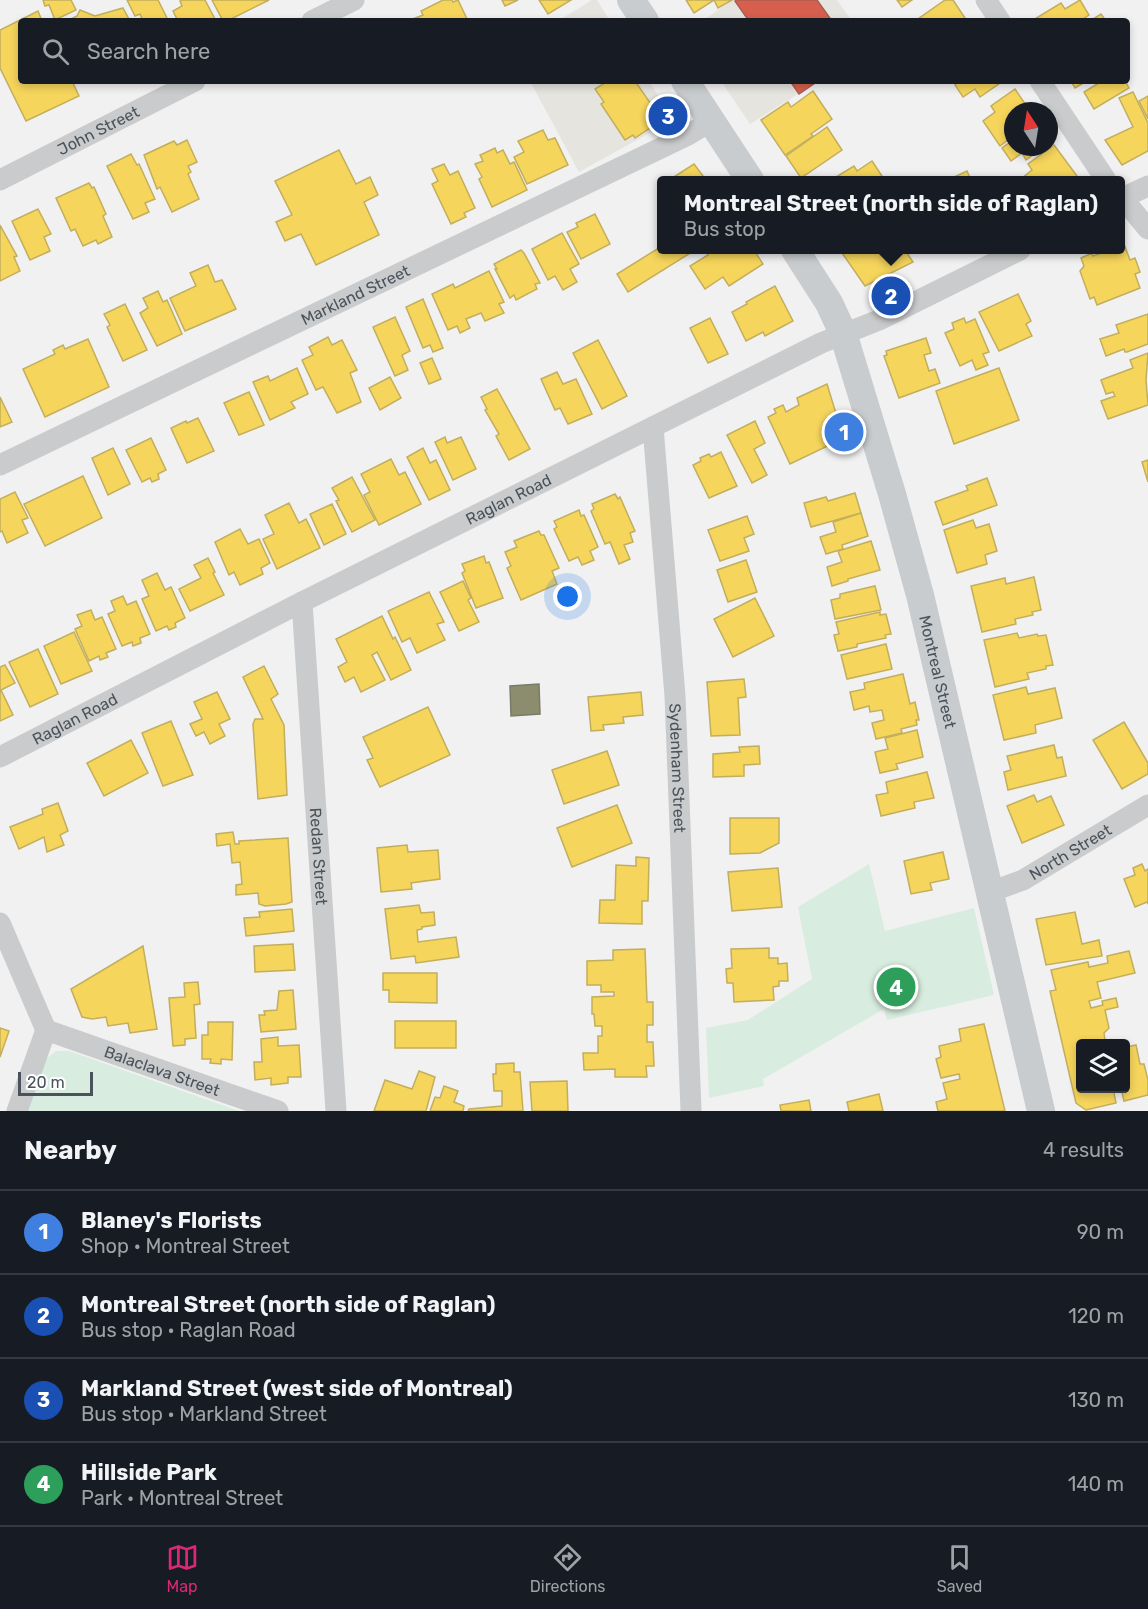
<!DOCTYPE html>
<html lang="en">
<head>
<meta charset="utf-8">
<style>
  :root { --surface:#171b24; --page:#20242c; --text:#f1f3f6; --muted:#9ea1a6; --line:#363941; --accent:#db2777 }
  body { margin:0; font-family:Rubik,sans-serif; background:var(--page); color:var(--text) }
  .controls { position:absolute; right:18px; bottom:18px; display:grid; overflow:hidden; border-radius:6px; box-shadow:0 3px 9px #0003 }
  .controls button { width:54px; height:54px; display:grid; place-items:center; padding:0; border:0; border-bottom:2px solid var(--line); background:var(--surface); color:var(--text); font:30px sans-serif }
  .compass { position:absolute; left:1004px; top:102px; width:54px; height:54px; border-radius:50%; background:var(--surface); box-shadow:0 3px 9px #0003; rotate:348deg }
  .scale { position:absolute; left:18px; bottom:15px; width:75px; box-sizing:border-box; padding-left:6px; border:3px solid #4a535b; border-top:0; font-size:16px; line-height:21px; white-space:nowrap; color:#4a535b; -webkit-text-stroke:4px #fff; paint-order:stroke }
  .you { position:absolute; left:568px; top:597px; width:21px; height:21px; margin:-15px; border:4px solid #fff; border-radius:50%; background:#1a73e8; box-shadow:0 0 0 9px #1a73e833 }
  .badge { display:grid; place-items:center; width:39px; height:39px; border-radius:50%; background:var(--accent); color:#fff; font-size:20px; font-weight:700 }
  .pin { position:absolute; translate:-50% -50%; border:3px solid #fff; box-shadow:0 2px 6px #0006 }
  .popup { position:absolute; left:657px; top:176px; width:468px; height:78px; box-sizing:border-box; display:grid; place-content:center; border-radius:6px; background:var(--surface); filter:drop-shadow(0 2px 4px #0005); font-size:20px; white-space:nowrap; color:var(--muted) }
  .popup b { font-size:22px; color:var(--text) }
  .popup::after { content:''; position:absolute; left:50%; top:100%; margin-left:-12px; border:12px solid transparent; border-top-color:var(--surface) }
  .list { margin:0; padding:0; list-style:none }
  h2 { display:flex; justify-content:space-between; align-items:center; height:78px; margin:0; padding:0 24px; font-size:26px }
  h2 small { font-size:20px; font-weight:400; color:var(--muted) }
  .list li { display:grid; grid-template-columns:39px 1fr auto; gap:18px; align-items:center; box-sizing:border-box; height:84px; padding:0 24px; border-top:2px solid var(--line) }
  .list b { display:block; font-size:22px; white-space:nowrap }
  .list p { margin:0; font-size:20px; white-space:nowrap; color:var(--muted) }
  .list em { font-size:20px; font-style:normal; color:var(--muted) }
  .icon { flex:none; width:33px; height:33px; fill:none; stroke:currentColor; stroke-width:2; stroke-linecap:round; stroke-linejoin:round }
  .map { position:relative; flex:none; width:1148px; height:1111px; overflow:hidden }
  .search { position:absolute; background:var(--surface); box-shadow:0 3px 9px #0003; left:18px; right:18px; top:18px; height:66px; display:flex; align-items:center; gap:15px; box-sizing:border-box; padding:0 21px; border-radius:6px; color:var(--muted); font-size:22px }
  .sheet { height:414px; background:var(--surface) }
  nav { display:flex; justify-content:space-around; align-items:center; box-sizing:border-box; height:84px; border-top:2px solid var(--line); background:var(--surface); font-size:16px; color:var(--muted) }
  nav a { display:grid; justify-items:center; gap:3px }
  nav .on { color:var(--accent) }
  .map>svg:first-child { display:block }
  .commercial { fill:#e5e4df }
  .green { fill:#d8eddf }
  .homes { fill:#f6d55c; stroke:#c2ae5c; stroke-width:1.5 }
  .shops { fill:#d6604d; stroke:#ac5c51; stroke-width:1.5 }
  .industry { fill:#8c8c6e; stroke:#787b68; stroke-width:1.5 }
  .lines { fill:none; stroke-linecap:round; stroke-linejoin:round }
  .minor { stroke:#c9cbcc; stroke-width:21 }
  .secondary { stroke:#c9ccce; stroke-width:28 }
  .labels { text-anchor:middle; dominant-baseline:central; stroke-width:6; stroke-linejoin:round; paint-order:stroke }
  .street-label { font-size:16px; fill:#4a535b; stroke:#fff }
</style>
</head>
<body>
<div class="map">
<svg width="1148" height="1111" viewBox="0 0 1148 1111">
  <rect width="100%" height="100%" fill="#f1f1f1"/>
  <!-- commercial -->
  <g class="commercial">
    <path d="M592,0H597L610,21H558Z"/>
    <path d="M731,0H837L852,21H703Z"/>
    <path d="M530,81H649L673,120L579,172Z"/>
    <path d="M721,81H819L750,124Z"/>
  </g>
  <!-- green -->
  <g class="green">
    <path d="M869,864L885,931L974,908L994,995L887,1020L884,1009L763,1079L764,1086L709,1098L706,1028L748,1020L812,979L798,907Z"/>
    <path d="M56,1051H69L78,1054L239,1111H27L46,1059Z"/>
  </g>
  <!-- homes -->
  <g class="homes">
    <path d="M43,0H71L76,10L55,20L49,5L45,6Z"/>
    <path d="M127,0H158L168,20L143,21L140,14L135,16Z"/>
    <path d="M182,0H205L216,21H178L173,11L182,6L180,1Z"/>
    <path d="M212,0H269L227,21H223Z"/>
    <path d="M443,0H452L453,2L458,0L468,21H408L423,15L421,11Z"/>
    <path d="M502,0H518L505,6Z"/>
    <path d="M539,0H571L548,14Z"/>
    <path d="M686,0H732L718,8L714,0L694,13Z"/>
    <path d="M897,0H912L902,7Z"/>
    <path d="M945,0H953L967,21H915Z"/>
    <path d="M1080,0L1089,15L1080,21L1033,20L1061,3L1065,9Z"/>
    <path d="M123,8L130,21H67L77,16L80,10L95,16Z"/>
    <path d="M38,11L42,21H21V81H72L79,96L26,121L0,68V30Z"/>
    <path d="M1101,14L1106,21H1090Z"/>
    <path d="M608,81H635L662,120L635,138L633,135L625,140L601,104L604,102L595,89Z"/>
    <path d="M960,81H1003L980,97L975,89L963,97L955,85Z"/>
    <path d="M1071,81H1087L1075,88Z"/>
    <path d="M1102,81H1125L1129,88L1094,109L1084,92Z"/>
    <path d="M1015,89L1030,111H1013V138L1012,137L1000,146L983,121L995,112L991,106Z"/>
    <path d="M813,91L832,119L811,134L813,136L785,155L761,120L788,102L791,107Z"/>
    <path d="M1133,92L1148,123V151L1122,165L1105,140L1133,127L1119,98Z"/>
    <path d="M1148,96V119L1139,101Z"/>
    <path d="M827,127L842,150L801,178L786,156Z"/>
    <path d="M543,130L548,140L555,138L568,165L527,184L514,157L524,152L518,141Z"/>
    <path d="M187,140L197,162L188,166L191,172L188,174L199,199L172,212L160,187L157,189L144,155L174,141L177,145Z"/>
    <path d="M1013,140V147H1044L1026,160L1022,153L1011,161L1002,148Z"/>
    <path d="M1054,145L1080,180H1024L1022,178L1032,170L1028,164Z"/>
    <path d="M495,148L497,153L503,150L510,164L514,162L527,190L492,207L479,179L482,177L475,164L483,161L480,155Z"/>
    <path d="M339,150L356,184L370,177L378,195L364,202L379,235L316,265L301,234L285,241L276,222L292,215L275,181Z"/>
    <path d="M131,154L137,165L139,164L155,199L145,203L149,212L133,219L107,166Z"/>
    <path d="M872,161L882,176L875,180H831L854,166L857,171Z"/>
    <path d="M444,164L450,175L458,171L475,208L464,213L466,217L451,224L432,184L438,181L432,169Z"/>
    <path d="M694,164L706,180H669Z"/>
    <path d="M967,171L971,180H948Z"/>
    <path d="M89,183L92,188L94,187L106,214L103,216L112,237L98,244L96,240L83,246L75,229L71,231L56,198Z"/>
    <path d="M38,209L51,234L44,237L50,251L30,260L12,221Z"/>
    <path d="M595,214L610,244L581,259L567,232L578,227L576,223Z"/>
    <path d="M0,225L17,256L14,257L20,271L0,281Z"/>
    <path d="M562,233L579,264L570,269L577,282L563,290L555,276L548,280L532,249Z"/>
    <path d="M1124,244L1130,260L1135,258L1140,272L1135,274L1140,288L1097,305L1094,297L1090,299L1080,271L1084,266L1081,258L1092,253L1093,256L1110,250H1120V245Z"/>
    <path d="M662,246V250H695L628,292L617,274Z"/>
    <path d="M521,250L524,253L540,283L535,284L537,289L516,300L514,295L510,298L495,269H497L494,264Z"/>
    <path d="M705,250H754L763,264L729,286L723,277L705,289L690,266L708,255Z"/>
    <path d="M840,250H906H905L913,262L865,286Z"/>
    <path d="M208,265L215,282L222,280L236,309L185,331L170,298L196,286L190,273Z"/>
    <path d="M489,271L504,302L499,304L504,313L485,321L481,313L466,319L470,328L460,333L457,326L448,330L432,294L453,284L455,288Z"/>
    <path d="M775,286L793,321L765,336L763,332L746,341L732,312L747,304L746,302Z"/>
    <path d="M158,291L163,302L167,300L182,334L157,346L140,313L148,308L143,298Z"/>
    <path d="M1018,294L1031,321L1026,324L1032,336L999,351L979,312Z"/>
    <path d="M423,299L443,348L433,352L430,345L423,348L406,307Z"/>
    <path d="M125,304L147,350L123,361L107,327L110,325L104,314Z"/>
    <path d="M1148,314V344L1127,352H1125L1124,349L1106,356L1100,339L1119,333L1116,325Z"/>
    <path d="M395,317L410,351L402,355L408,370L395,376L373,327Z"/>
    <path d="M710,318L728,354L708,363L690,328Z"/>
    <path d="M964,318L966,323L975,319L989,352L983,354L988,365L976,370L972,360L960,366L945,333L954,329L952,323Z"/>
    <path d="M328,337L332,345L342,340L357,370L350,373L361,402L337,413L323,387L316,390L302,360L313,355L309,347Z"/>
    <path d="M926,338L931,353L924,355L929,371L935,369L940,383L899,398L884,356L887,355L886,351Z"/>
    <path d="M88,339L109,387L45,417L23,369L55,354L53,350L63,345L65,349Z"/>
    <path d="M598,340L627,396L602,409L573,353Z"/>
    <path d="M1148,353L1146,380L1148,405L1108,419L1101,401L1115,396L1113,392L1106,394L1101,380L1133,368L1130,360Z"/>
    <path d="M432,358L441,379L429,384L420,363Z"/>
    <path d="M297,368L308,394L291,402L295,408L270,420L253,382L268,376L270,381Z"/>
    <path d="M999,368L1019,420L954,444L936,391Z"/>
    <path d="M557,372L563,384L576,379L592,414L568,424L560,408L555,410L541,379Z"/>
    <path d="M390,377L401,398L380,410L369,388Z"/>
    <path d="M827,384L841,430L834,434L838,441L790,464L768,417L776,413L774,409L783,405L786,412L799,405L797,398Z"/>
    <path d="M497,389L530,449L509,460L496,436L499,434L485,410L487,409L481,397Z"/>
    <path d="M249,392L264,425L239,435L224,403Z"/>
    <path d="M0,397L12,422L0,427Z"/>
    <path d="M198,418L214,451L187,463L171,428L186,421L187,423Z"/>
    <path d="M755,421L765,443L754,449L767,475L752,483L727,435Z"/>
    <path d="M445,437L447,443L461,437L476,469L453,480L435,442Z"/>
    <path d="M151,438L166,470L158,474L159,479L152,482L150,478L142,482L126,450Z"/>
    <path d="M113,448L130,484L108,495L92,458Z"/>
    <path d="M423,448L430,463L436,460L450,490L429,500L407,457Z"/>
    <path d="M721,452L737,486L709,498L693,465L701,461L700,458L709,454L711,457Z"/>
    <path d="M391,459L399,475L405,472L421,504L379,525L364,495L370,492L361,474Z"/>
    <path d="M1148,460V482L1142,462Z"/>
    <path d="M83,476L102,518L45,546L24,504Z"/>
    <path d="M352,477L375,520L352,532L336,501L339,500L332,488Z"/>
    <path d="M987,478L997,505L943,525L935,502L968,490L966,486Z"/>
    <path d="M15,492L28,518L22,520L28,533L7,543L2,531L0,532V499Z"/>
    <path d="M855,493L861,513L811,527L804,503L826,497L828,501Z"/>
    <path d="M615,494L618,499L620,497L635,531L630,533L633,542L624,545L630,559L619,564L610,542L605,544L591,511L594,509L592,504Z"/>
    <path d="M289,503L299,523L306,519L320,548L277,569L263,539L274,534L265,515Z"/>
    <path d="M332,504L346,534L324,545L310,514Z"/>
    <path d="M579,510L581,516L584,515L598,547L590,551L594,560L582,565L578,557L569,561L554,529L557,527L554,521Z"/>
    <path d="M861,513L868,536L842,545L843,549L826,554L820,537L836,532L833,522Z"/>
    <path d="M747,516L754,534L744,538L749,551L720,561L708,530Z"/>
    <path d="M973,520L976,528L989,524L997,551L985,555L987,564L957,573L944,530Z"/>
    <path d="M240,529L248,544L259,539L270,563L261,568L263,574L240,585L234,572L229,575L215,542Z"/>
    <path d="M539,531L541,535H544L559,568L552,571L557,584L521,600L507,568L511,566L505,552L517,547L514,541Z"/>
    <path d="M871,541L880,570L848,579V581L832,586L827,567L842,562L838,551Z"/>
    <path d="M484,556L486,563L489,562L503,598L476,608L462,573L465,571L462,564Z"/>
    <path d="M208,558L215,572L213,573L224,595L190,611L179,589L201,578L194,565Z"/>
    <path d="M746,560L757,592L728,602L717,570Z"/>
    <path d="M157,573L165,590L171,587L185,618L175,623L176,627L169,630L167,626L156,631L142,599L149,596L142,580Z"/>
    <path d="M1034,577L1041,610L1032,612L1033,615L1015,619L1016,624L982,632L971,586L1005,578L1006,584Z"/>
    <path d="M463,581L471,598L468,600L479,622L459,631L440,592Z"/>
    <path d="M875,586L881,610L835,619L831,600L840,598V594Z"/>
    <path d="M429,592L444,622L437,624L445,640L417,653L410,638L402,642L388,611Z"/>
    <path d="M123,596L127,605L136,601L150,634L140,638L141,643L133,646L132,642L122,646L108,614L115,611L111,601Z"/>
    <path d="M755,598L774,636L733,657L714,619Z"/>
    <path d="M91,610L95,620L102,617L116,649L106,653L108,657L100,660L99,656L89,661L75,629L82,626L77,615Z"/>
    <path d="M880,612V615L886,614L891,634L885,635L886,638L857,644V647L838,651L834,635L839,634L836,622Z"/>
    <path d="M382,616L393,639L395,637L411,670L391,680L377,652L372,655L385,680L361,692L354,677L345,682L338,667L347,662L336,639Z"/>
    <path d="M74,632L92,671L61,684L44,646Z"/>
    <path d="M1017,633L1019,638L1037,634L1038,636L1046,635L1053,665L1046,666V669L1027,673L1029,679L995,687L984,640Z"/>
    <path d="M886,644L892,669L847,679L841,655Z"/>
    <path d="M38,649L58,694L30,707L9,662Z"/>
    <path d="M5,665L15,683L1,690L13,715L0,721V667Z"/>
    <path d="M264,666L278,694L271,699L284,725L287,795L258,799L253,724L255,719H263L243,677Z"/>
    <path d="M903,674L910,704L915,702L919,720H916L917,725L901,729L902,733L876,739L872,723L884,720L882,710L870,712L869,706L854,710L850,692L865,689L864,683Z"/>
    <path d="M744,679L746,697L738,698L740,735L711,736L707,682Z"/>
    <path d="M1026,687L1028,694L1055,688L1062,718L1035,725L1036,733L1004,740L993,695Z"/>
    <path d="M217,692L230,719L219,724L225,736L210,744L204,732L196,736L190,724L202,719L194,702Z"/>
    <path d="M641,692L643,715L623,717L624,723L603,725L604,730L591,731L588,697Z"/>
    <path d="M428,707L450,755L380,787L367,760L373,758L363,737Z"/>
    <path d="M171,721L193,775L163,786L142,733Z"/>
    <path d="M1124,722L1148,763V774L1122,789L1093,740Z"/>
    <path d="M917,730L923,757L896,764L898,769L880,773L875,752L888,749L885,738Z"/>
    <path d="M131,740L148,773L104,796L87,763Z"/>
    <path d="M1054,745L1057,758L1062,757L1066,776L1008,790L1004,772L1011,770L1007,756Z"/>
    <path d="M759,746L760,764L744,765V776L713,777V754L740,752L739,747Z"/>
    <path d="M607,751L619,785L564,804L552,770Z"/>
    <path d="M927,772L934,798L914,802L915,808L881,816L876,795L888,793L886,782Z"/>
    <path d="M1034,795L1037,802L1051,796L1064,825L1022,843L1007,806Z"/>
    <path d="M58,803L68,831L60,835L64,845L47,852L44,837L19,849L10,827L43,814L42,809Z"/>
    <path d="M617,805L632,843L572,867L557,828Z"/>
    <path d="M730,818H779V843L760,853L730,854Z"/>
    <path d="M233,832L235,844H239V841L288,838L292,902L286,904L265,906L259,904L258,893L236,895V885L242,884L240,862L232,863L230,844L217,846L216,834Z"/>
    <path d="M407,845L408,852L438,850L440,879L411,883L412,889L381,892L377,848Z"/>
    <path d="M943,852L949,879L930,883L932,890L911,894L904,861Z"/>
    <path d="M636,857L649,858L648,901H642V924L599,923L600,900H615L616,865L636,866Z"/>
    <path d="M1142,864L1145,871L1148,869V904L1147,902L1135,907L1124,879L1135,875L1133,868Z"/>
    <path d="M778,868L782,907L732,911L728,872Z"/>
    <path d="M419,905L421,913L434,912L435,925L422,927V929L417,930L418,942L456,937L459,957L416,963L415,956L391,959L385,909Z"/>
    <path d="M292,909L294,931L246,936L244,918L260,917L259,912Z"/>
    <path d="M1075,912L1082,944L1099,940L1102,956L1046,965L1036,919Z"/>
    <path d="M293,944L295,970L255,972L254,946Z"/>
    <path d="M143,946L157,1029L130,1033L128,1023L108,1026L106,1017L92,1019L82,1017L71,989Z"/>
    <path d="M769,948V958H778V964L787,963L788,981H779V986L773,987L774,1000L734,1002L733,983H727L726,969L732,968L731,949Z"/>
    <path d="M645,949L647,1002H653V1025H647V1042H653L654,1066H646L647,1077H615V1069L584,1070L583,1053H598V1036H602V1026H595L594,1014H592V997L614,996V992H601V985H587V961L613,960V950Z"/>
    <path d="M1129,951L1135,973L1097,982L1101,998L1089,1001L1091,1008L1103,1005L1102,1001L1116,998L1118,1007L1105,1010L1109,1028L1104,1033L1105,1040H1102L1103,1044H1080V1088H1113L1116,1103L1086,1110L1076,1103L1050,991L1056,990L1051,970L1088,962L1089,967L1108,963L1107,956Z"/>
    <path d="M383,973H437V1003L389,1002V990H383Z"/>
    <path d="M198,982L200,1004L194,1005L196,1038L185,1039V1045L173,1046L169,998L185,997L184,983Z"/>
    <path d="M293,990L296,1029L261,1032L259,1015H265L264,1011L277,1010L279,991Z"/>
    <rect x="395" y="1021" width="61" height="27"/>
    <path d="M208,1022H233L232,1060L221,1059V1064L210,1063L211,1059H202V1035H208Z"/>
    <path d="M984,1024L1005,1111H938L936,1102L947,1099L943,1083L960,1079L959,1074L941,1078L936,1059L941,1057L939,1046L961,1041L959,1029Z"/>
    <path d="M0,1028L9,1031L0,1057Z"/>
    <path d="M278,1037V1046L299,1045L301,1077H288V1083L271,1085V1078L255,1080L254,1062H262L261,1039Z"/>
    <path d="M1136,1045L1140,1064H1144L1148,1080V1095L1124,1101L1121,1088H1126V1047Z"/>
    <path d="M514,1063V1072H520L523,1111H468L469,1109L502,1106V1091H494L493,1074H496V1064Z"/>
    <path d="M419,1071L435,1077L426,1111H374L385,1080L412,1089Z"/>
    <path d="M567,1081L568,1111H532L530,1082Z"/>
    <path d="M444,1086L458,1091L454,1102L464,1106L463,1111H430L435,1097L440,1098Z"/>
    <path d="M879,1094L883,1111H849L847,1102Z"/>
    <path d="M809,1100L811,1111H781L780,1105Z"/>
  </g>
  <!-- shops -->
  <g class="shops">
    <path d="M736,0H817L832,21H749L735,1Z"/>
    <path d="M790,81H818L799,94Z"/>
  </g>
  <!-- industry -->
  <path class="industry" d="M539,684L540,714L511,716L510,686Z"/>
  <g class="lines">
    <!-- minor -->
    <g class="minor">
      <path d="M986,0L1000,21"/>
      <path d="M312,21L354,0"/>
      <path d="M1040,81L1106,180"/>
      <path id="s1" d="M0,180L195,81"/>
      <path d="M1120,195L1148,229"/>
      <path d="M1120,199L1148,186"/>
      <path id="s2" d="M653,427L675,696L691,1111"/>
      <path id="s3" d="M0,465L688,135L711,121"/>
      <path id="s4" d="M302,602L336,1111"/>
      <path id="s5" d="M0,757L302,602L821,343L879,320L1020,250"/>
      <path id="s6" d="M990,892L1023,880L1148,805"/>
      <path d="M0,923L46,1030"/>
      <path id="s7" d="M46,1030L278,1111"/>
      <path d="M17,1111L46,1030"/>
    </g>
    <!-- secondary -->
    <g class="secondary">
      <path d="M631,0L645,21"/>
      <path d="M685,81L750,180"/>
      <path id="s8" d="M795,250L829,303L843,333L892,494L920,595L1041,1111"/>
    </g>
  </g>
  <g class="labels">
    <!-- street labels -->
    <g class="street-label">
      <text stroke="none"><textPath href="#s1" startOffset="110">John Street</textPath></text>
      <text stroke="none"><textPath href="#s3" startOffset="394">Markland Street</textPath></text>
      <text stroke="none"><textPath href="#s5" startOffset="570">Raglan Road</textPath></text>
      <text stroke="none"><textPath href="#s8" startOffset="448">Montreal Street</textPath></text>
      <text stroke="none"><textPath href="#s5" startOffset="84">Raglan Road</textPath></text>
      <text stroke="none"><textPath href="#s2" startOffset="342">Sydenham Street</textPath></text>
      <text stroke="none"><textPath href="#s6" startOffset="90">North Street</textPath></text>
      <text stroke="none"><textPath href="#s4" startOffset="255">Redan Street</textPath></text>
      <text stroke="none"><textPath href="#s7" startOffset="123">Balaclava Street</textPath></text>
    </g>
  </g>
</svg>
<div class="controls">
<button><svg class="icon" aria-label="layers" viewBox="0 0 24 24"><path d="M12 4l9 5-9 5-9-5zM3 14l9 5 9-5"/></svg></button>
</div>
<svg class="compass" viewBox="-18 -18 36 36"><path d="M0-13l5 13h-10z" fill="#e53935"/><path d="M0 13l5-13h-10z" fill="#9ea1a6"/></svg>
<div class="scale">20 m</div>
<div class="you"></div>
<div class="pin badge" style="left:844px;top:432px;background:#3f7fe0">1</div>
<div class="pin badge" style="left:891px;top:296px;background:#1a4fb4">2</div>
<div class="popup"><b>Montreal Street (north side of Raglan)</b>Bus stop</div>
<div class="pin badge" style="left:668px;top:116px;background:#1a4fb4">3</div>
<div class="pin badge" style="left:896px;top:987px;background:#2e9e5b">4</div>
<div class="search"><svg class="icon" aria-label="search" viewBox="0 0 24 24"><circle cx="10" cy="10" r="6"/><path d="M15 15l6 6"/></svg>Search here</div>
</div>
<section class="sheet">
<h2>Nearby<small>4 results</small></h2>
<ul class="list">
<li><span class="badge" style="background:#3f7fe0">1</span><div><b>Blaney's Florists</b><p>Shop · Montreal Street</p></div><em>90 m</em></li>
<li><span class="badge" style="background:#1a4fb4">2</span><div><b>Montreal Street (north side of Raglan)</b><p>Bus stop · Raglan Road</p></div><em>120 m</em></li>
<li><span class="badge" style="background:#1a4fb4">3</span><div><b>Markland Street (west side of Montreal)</b><p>Bus stop · Markland Street</p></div><em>130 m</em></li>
<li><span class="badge" style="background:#2e9e5b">4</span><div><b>Hillside Park</b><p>Park · Montreal Street</p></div><em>140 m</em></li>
</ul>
</section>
<nav>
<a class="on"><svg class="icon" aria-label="map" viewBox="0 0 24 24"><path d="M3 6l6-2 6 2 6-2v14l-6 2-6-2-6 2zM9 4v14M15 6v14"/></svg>Map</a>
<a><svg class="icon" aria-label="directions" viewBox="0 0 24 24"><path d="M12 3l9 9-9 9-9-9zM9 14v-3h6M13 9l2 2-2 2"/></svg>Directions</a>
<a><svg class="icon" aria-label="saved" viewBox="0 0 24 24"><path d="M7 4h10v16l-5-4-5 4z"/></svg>Saved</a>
</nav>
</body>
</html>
